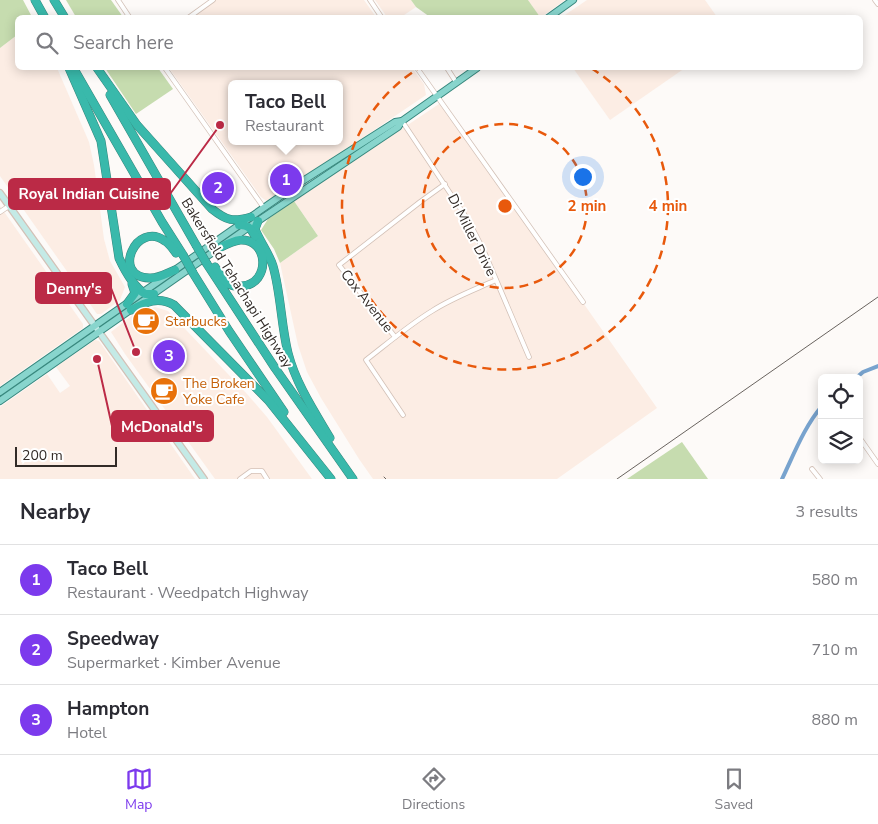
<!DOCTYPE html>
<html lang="en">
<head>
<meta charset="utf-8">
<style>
  :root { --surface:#fff; --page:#f2f2f3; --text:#2b2b33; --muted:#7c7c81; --line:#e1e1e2; --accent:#7c3aed }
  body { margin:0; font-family:"Nunito Sans",sans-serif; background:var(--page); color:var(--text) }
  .controls { position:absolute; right:15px; bottom:15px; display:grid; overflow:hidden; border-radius:8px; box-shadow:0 2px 12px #0003 }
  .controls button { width:45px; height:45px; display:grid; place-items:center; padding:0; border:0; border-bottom:1px solid var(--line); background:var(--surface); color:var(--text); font:25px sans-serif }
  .scale { position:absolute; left:15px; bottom:12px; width:102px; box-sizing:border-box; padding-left:5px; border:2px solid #322b27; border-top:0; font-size:14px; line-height:18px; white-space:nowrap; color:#322b27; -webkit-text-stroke:4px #fff; paint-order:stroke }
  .you { position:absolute; left:582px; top:176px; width:18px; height:18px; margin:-12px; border:4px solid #fff; border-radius:50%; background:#1a73e8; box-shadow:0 0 0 8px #1a73e833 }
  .badge { display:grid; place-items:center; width:32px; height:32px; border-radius:50%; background:var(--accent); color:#fff; font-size:16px; font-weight:700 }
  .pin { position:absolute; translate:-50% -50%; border:2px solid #fff; box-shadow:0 1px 5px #0006 }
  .popup { position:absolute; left:228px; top:80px; width:115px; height:65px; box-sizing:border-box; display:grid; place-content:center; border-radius:8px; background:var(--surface); filter:drop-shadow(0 1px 4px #0005); font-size:16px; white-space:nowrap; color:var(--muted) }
  .popup b { font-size:19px; color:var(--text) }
  .popup::after { content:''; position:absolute; left:50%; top:100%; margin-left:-10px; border:10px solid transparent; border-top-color:var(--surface) }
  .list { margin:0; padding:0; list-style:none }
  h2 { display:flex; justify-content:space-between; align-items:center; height:65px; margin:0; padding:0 20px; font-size:21px }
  h2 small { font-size:16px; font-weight:400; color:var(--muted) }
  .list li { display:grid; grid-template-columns:32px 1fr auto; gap:15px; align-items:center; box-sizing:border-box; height:70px; padding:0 20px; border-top:1px solid var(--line) }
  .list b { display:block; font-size:19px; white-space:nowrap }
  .list p { margin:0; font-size:16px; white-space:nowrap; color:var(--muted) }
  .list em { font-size:16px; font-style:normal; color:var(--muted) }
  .icon { flex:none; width:28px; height:28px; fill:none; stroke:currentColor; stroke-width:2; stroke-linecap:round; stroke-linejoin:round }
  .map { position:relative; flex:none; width:878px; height:479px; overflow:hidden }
  .search { position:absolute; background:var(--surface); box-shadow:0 2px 12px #0003; left:15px; right:15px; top:15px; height:55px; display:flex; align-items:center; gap:12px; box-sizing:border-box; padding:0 18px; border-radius:8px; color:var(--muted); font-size:19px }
  .sheet { height:275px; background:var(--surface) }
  nav { display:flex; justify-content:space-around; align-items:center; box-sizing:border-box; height:70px; border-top:1px solid var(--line); background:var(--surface); font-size:14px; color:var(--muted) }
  nav a { display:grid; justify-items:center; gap:2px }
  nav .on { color:var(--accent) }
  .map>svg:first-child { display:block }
  .built { fill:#fcede4; fill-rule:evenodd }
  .green { fill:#c6dcaf }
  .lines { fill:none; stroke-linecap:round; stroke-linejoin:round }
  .canal { stroke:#78a3ce; stroke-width:4 }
  .minor-casing { stroke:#d3c1b7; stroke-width:5.5 }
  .secondary-casing { stroke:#d3c1b7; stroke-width:8 }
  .primary-casing { stroke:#37877d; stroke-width:8 }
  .motorway-casing { stroke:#37877d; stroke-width:9 }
  .minor { stroke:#fff; stroke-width:4 }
  .secondary { stroke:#c4eae6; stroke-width:5.5 }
  .primary { stroke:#88d5cd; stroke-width:6 }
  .motorway { stroke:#39b9ab; stroke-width:8 }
  .rail { stroke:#69635f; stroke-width:1 }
  .motorway-bridge-casing { stroke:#37877d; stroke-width:9; stroke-linecap:butt }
  .motorway-bridge { stroke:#39b9ab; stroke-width:8 }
  .ring { fill:none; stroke:#e8590c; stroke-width:2.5; stroke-dasharray:9 6 }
  .labels { text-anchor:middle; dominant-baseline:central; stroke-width:4; stroke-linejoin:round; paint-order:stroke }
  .street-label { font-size:14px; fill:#322b27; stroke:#fff }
  .food-label { font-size:14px; fill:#c56008; stroke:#fff; text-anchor:start }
  .centre { fill:#e8590c; stroke:#fff; stroke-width:2.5 }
  .ring-label { font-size:15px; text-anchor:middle; font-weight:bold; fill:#e8590c; stroke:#fff; stroke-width:4; stroke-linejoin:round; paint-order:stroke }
  .leader { fill:none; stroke:#bb2a46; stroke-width:2 }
  .callout-dot { fill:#bb2a46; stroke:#fff; stroke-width:2 }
  .callout { fill:#bb2a46; stroke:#bb2a46; stroke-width:2 }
  .callout-label { font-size:15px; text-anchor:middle; font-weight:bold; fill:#fff }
</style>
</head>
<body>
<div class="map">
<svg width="878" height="479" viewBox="0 0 878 479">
  <rect width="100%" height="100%" fill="#fdfaf8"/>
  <!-- built -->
  <g class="built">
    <path d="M209,0H364L376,17L184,18Z"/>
    <path d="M375,0H411L416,7L401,17H387Z"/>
    <path d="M528,0H565L540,18Z"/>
    <path d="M587,0H705L717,17H562Z"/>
    <path d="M17,35L18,68H57L89,142L94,165L104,239L110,261L125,287L120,300L101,314H97L0,176V48Z"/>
    <path d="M169,68H412L424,84L426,95L268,202L261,197ZM232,84H340V141H232Z"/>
    <path d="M573,68H685L610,120Z"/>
    <path d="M442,102L657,408L557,479H373L359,459L321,398L307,372L298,345L280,263L318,236L294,201Z"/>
    <path d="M0,206L83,324V328L0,386Z"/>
    <path d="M155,307L168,311L247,394L267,417L312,479H215L125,354L111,332L134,314Z"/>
    <path d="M95,340L99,341L195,479H0V407L47,374L60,393L70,386L56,367Z"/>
  </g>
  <!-- green -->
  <g class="green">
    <path d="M0,0H23L32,17L18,18L17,35L0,48Z"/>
    <path d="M66,0H111L123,17H76Z"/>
    <path d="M411,0H528L540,17H430L416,7Z"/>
    <path d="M105,68H158L173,89L136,114Z"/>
    <path d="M294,201L318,236L280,263L274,249L261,230L268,219Z"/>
    <path d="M682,442L708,479H627Z"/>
  </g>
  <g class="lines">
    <!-- canal -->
    <g class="canal">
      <path d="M856,378L863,372L878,366"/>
      <path d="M782,479C794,454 804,427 822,406"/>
    </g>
    <!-- minor casing -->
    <g class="minor-casing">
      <g id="minor">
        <path d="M118,0L130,18"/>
        <path d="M370,0L382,18"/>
        <path d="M875,0L878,4"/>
        <path d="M188,18L213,0"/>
        <path d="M165,68L264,208"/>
        <path d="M417,68L583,302"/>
        <path d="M447,68L456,82"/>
        <path d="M402,121L468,220L483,249L529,357"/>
        <path d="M0,212L9,206"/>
        <path d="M395,337L339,265L420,202L445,184"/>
        <path d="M403,415L366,360C388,343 409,325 432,311C452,298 474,290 496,280"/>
        <path d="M859,437L878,464"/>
        <path d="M812,469L820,479"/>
        <path d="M240,479L251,471H262L267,479"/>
      </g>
    </g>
    <!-- secondary casing -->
    <g class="secondary-casing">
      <path id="secondary" d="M0,193L204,479"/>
    </g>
    <!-- primary casing -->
    <g class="primary-casing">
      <g id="primary">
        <path d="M548,18L573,0"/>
        <path d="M0,392L298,184L395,122L402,121"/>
        <path d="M0,401L249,227L398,127L402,121L477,68"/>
      </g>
    </g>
    <!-- motorway casing -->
    <g class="motorway-casing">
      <g id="motorway">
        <path d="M35,0L45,18"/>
        <path d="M54,0L65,18"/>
        <path d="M69,68L101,141L119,258C125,271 133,286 145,294H154"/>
        <path d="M97,68L137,125L212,209C227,221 233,222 251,217"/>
        <path d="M74,69L162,222L183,255"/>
        <path d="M110,95L196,245"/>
        <path d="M258,221L255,229C260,242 269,253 273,266C281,294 281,325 288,353C296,384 314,411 330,438"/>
        <path d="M239,225C248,224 251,229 255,236"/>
        <path d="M207,264L275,368L353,479"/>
        <path d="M215,267C218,271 220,276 224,280C228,285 235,287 242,286C271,284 269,238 240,240C233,241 227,244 221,247"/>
        <path d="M175,270C167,273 158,279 149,278C111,277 136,220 165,241C170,244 173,249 176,253"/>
        <path d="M193,273L229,331L284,412"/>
        <path d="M127,304L135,293L132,284"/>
        <path d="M131,310C146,302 158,296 174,305L268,400L331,479"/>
      </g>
    </g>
    <!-- minor -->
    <use href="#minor" class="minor"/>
    <!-- secondary -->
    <use href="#secondary" class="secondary"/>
    <!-- primary -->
    <use href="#primary" class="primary"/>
    <!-- motorway -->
    <use href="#motorway" class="motorway"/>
    <!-- rail -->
    <g class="rail">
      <path d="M384,477L386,479"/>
      <path d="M617,479L878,297"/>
    </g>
    <!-- motorway-bridge casing -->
    <g class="motorway-bridge-casing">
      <g id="motorway-bridge">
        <path d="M196,245L207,264"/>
        <path d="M183,255L193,273"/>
      </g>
    </g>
    <!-- motorway-bridge -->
    <use href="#motorway-bridge" class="motorway-bridge"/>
  </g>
  <!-- distance rings -->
  <g class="ring">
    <circle cx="505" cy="206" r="82"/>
    <path d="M591 68A163 163 0 1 1 419 68"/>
  </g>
  <!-- icons -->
  <defs>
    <g id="cafe-disc" transform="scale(1.4375)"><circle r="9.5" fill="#e8710a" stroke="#fff"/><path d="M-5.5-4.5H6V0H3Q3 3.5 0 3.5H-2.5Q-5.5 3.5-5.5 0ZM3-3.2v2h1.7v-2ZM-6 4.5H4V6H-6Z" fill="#fff"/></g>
  </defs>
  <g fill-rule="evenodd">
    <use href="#cafe-disc" x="146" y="321"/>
    <use href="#cafe-disc" x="164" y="391"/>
  </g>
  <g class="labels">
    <!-- street labels -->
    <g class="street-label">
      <text transform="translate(472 235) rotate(63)">Di Miller Drive</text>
      <text transform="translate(237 283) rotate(58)">Bakersfield Tehachapi Highway</text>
      <text transform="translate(367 301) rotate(52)">Cox Avenue</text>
    </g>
    <!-- food labels -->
    <g class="food-label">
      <text x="165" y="321">Starbucks</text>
      <text x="183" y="383">The Broken<tspan x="183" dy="16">Yoke Cafe</tspan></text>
    </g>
  </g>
  <circle cx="505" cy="206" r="8" class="centre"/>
  <g class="ring-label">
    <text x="587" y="211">2 min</text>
    <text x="668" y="211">4 min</text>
  </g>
  <!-- callouts -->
  <path class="leader" d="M220 125L170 194M136 352L111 288M97 359L112 426"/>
  <g class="callout-dot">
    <circle cx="220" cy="125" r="5"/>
    <circle cx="136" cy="352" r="5"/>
    <circle cx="97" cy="359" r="5"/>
  </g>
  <g class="callout">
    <rect x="9" y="179" width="161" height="30" rx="5"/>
    <rect x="36" y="273" width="75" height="30" rx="5"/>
    <rect x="112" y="411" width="101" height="30" rx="5"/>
  </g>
  <g class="callout-label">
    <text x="89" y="199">Royal Indian Cuisine</text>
    <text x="74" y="294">Denny's</text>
    <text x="162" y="432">McDonald's</text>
  </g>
</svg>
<div class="controls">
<button><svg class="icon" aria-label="locate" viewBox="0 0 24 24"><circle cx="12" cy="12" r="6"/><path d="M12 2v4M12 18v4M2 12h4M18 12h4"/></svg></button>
<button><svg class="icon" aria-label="layers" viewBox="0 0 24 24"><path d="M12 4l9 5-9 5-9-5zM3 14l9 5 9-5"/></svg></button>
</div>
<div class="scale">200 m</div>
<div class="you"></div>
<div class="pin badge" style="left:286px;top:180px">1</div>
<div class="popup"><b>Taco Bell</b>Restaurant</div>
<div class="pin badge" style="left:218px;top:188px">2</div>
<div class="pin badge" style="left:169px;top:356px">3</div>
<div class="search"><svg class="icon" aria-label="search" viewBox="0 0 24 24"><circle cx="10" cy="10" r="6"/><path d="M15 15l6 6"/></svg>Search here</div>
</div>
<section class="sheet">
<h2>Nearby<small>3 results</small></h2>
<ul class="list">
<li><span class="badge">1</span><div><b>Taco Bell</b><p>Restaurant · Weedpatch Highway</p></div><em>580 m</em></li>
<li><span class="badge">2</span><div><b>Speedway</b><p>Supermarket · Kimber Avenue</p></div><em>710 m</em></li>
<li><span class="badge">3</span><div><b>Hampton</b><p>Hotel</p></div><em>880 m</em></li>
</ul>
</section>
<nav>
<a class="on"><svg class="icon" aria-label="map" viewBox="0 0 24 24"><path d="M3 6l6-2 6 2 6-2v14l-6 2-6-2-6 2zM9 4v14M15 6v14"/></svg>Map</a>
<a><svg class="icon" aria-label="directions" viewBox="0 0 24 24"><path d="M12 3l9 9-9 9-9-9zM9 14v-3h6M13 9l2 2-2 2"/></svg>Directions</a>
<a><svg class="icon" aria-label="saved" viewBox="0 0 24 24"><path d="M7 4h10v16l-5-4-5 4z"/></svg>Saved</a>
</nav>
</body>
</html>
